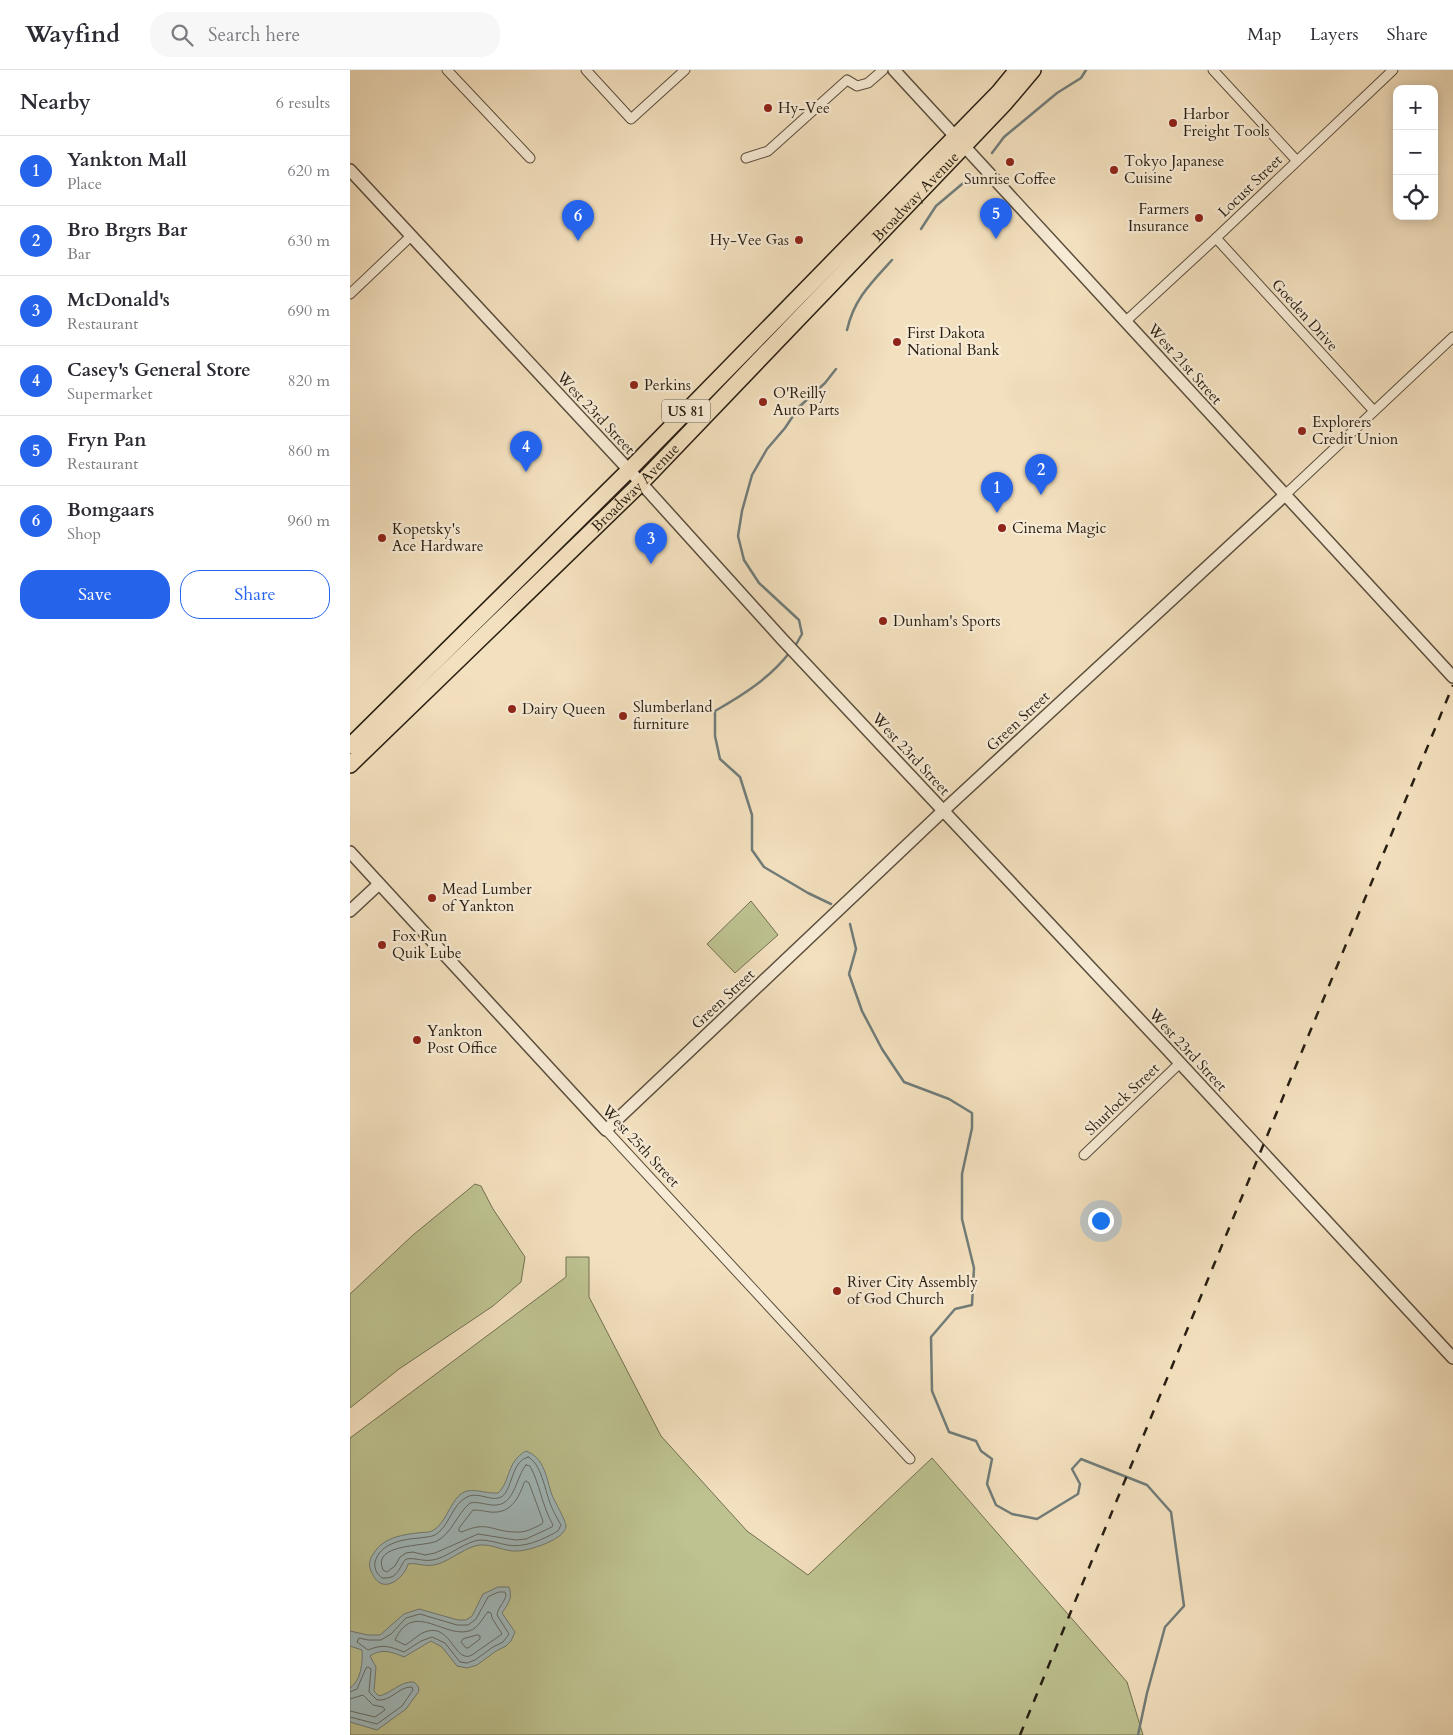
<!DOCTYPE html>
<html lang="en">
<head>
<meta charset="utf-8">
<style>
  :root { --surface:#fff; --page:#f7f7f7; --text:#2b2b33; --muted:#7c7c81; --line:#e1e1e2; --accent:#2563eb }
  body { margin:0; font-family:Cardo,serif; background:var(--page); color:var(--text) }
  .controls { position:absolute; right:15px; top:15px; display:grid; overflow:hidden; border-radius:10px; box-shadow:0 2px 12px #0003 }
  .controls button { width:45px; height:45px; display:grid; place-items:center; padding:0; border:0; border-bottom:1px solid var(--line); background:var(--surface); color:var(--text); font:25px sans-serif }
  .you { position:absolute; left:750px; top:1150px; width:18px; height:18px; margin:-12px; border:4px solid #fff; border-radius:50%; background:#1a73e8; box-shadow:0 0 0 8px #1a73e833 }
  .badge { display:grid; place-items:center; width:32px; height:32px; border-radius:50%; background:var(--accent); color:#fff; font-size:16px; font-weight:700 }
  .pin { position:absolute; translate:-50% -41px; filter:drop-shadow(0 1px 2px #0008) }
  .pin::after { content:''; position:absolute; top:26px; width:18px; height:15px; background:inherit; clip-path:polygon(0 0,100% 0,50% 100%) }
  .list { margin:0; padding:0; list-style:none }
  h2 { display:flex; justify-content:space-between; align-items:center; height:65px; margin:0; padding:0 20px; font-size:21px }
  h2 small { font-size:16px; font-weight:400; color:var(--muted) }
  .list li { display:grid; grid-template-columns:32px 1fr auto; gap:15px; align-items:center; box-sizing:border-box; height:70px; padding:0 20px; border-top:1px solid var(--line) }
  .list b { display:block; font-size:19px; white-space:nowrap }
  .list p { margin:0; font-size:16px; white-space:nowrap; color:var(--muted) }
  .list em { font-size:16px; font-style:normal; color:var(--muted) }
  .actions { display:flex; gap:10px; padding:15px 20px }
  .actions a { flex:1; padding:11px 0; border:1px solid var(--accent); border-radius:20px; text-align:center; font-size:18px; color:var(--accent) }
  .actions .main { background:var(--accent); color:#fff }
  .icon { flex:none; width:28px; height:28px; fill:none; stroke:currentColor; stroke-width:2; stroke-linecap:round; stroke-linejoin:round }
  .map { position:relative; flex:none; width:1103px; height:1665px; overflow:hidden }
  header { display:flex; align-items:center; gap:30px; box-sizing:border-box; height:70px; padding:0 25px; background:var(--surface); border-bottom:1px solid var(--line) }
  header strong { font-size:24px }
  nav { display:flex; gap:28px; margin-inline-start:auto; font-size:18px }
  .search { width:350px; height:45px; background:var(--page); display:flex; align-items:center; gap:12px; box-sizing:border-box; padding:0 18px; border-radius:20px; color:var(--muted); font-size:19px }
  main { display:flex }
  aside { flex:1; background:var(--surface) }
  .map>svg:first-child { display:block }
  .green { fill:#bdc290; stroke:#727051 }
  .water { fill:#a1babd; stroke:#717c79 }
  .lines { fill:none; stroke-linecap:round; stroke-linejoin:round }
  .shore { stroke:#646c68; stroke-width:1 }
  .stream { stroke:#717c79; stroke-width:2.5 }
  .minor-casing { stroke:#5b4e3d; stroke-width:11 }
  .tertiary-casing { stroke:#5b4e3d; stroke-width:14 }
  .trunk-casing { stroke:#281e12; stroke-width:18 }
  .minor { stroke:#f7ebd5; stroke-width:9 }
  .tertiary { stroke:#f7ebd5; stroke-width:11 }
  .trunk { stroke:#f3e0be; stroke-width:15 }
  .rail { stroke:#281e12; stroke-width:2.5; stroke-dasharray:9 9; stroke-linecap:butt }
  .poi-dot { fill:#8f2418; stroke:#f7ebd5; stroke-width:2 }
  .labels { text-anchor:middle; dominant-baseline:central; stroke-width:4.5; stroke-linejoin:round; paint-order:stroke }
  .shield { fill:#f7ebd5; stroke:#665c4c; stroke-width:1 }
  .shield-label { font-size:14px; font-weight:bold; fill:#281e12 }
  .poi-label { font-size:15px; fill:#281e12; stroke:#f7ebd5; text-anchor:start }
  .street-label { font-size:15px; fill:#281e12; stroke:#f7ebd5 }
</style>
</head>
<body>
<header>
<strong>Wayfind</strong>
<div class="search"><svg class="icon" aria-label="search" viewBox="0 0 24 24"><circle cx="10" cy="10" r="6"/><path d="M15 15l6 6"/></svg>Search here</div>
<nav><a>Map</a><a>Layers</a><a>Share</a></nav>
</header>
<main>
<aside>
<h2>Nearby<small>6 results</small></h2>
<ul class="list">
<li><span class="badge">1</span><div><b>Yankton Mall</b><p>Place</p></div><em>620 m</em></li>
<li><span class="badge">2</span><div><b>Bro Brgrs Bar</b><p>Bar</p></div><em>630 m</em></li>
<li><span class="badge">3</span><div><b>McDonald's</b><p>Restaurant</p></div><em>690 m</em></li>
<li><span class="badge">4</span><div><b>Casey's General Store</b><p>Supermarket</p></div><em>820 m</em></li>
<li><span class="badge">5</span><div><b>Fryn Pan</b><p>Restaurant</p></div><em>860 m</em></li>
<li><span class="badge">6</span><div><b>Bomgaars</b><p>Shop</p></div><em>960 m</em></li>
</ul>
<div class="actions"><a class="main">Save</a><a>Share</a></div>
</aside>
<div class="map">
<svg width="1103" height="1665" viewBox="0 0 1103 1665">
  <rect width="100%" height="100%" fill="#f3e0be"/>
  <filter id="stains"><feTurbulence type="fractalNoise" baseFrequency=".004" numOctaves="4"/><feColorMatrix values="0 0 0 0 .2 0 0 0 0 .09 0 0 0 0 .02 0 0 0 .5 -.17"/></filter>
  <radialGradient id="worn" r=".72"><stop offset=".6" stop-color="#630" stop-opacity="0"/><stop offset="1" stop-color="#630" stop-opacity=".3"/></radialGradient>
  <!-- green -->
  <g class="green">
    <path d="M401,831L428,865L385,903L357,874Z"/>
    <path d="M125,1114L131,1116L133,1120L143,1139L175,1187L171,1212L143,1236L49,1299L0,1338V1224L63,1165Z"/>
    <path d="M216,1187H239V1227L311,1366L397,1461L458,1505L582,1388L777,1612L793,1665H0V1368L216,1207Z"/>
  </g>
  <!-- water -->
  <g class="water">
    <path d="M176,1381C195,1388 196,1408 202,1425C205,1432 216,1451 216,1456C216,1469 179,1481 167,1481C155,1482 143,1474 130,1475C117,1476 101,1490 88,1494C75,1498 67,1492 58,1494C56,1504 41,1519 30,1513C25,1510 23,1505 21,1501C18,1495 20,1488 24,1483C33,1468 51,1465 67,1463C72,1462 78,1463 82,1461C98,1453 100,1426 117,1421C127,1419 138,1424 148,1423C161,1411 156,1392 176,1381Z"/>
    <path d="M148,1517H159C163,1528 158,1534 152,1543L165,1562L161,1571L156,1576L146,1581L127,1595L117,1598L107,1596L92,1577L81,1571L54,1587C42,1582 32,1578 20,1586L26,1597L24,1621L29,1626C42,1623 50,1611 64,1612L68,1616L69,1621L56,1639L27,1660L0,1652V1618C11,1611 13,1592 12,1580L0,1576V1561L18,1565H30L54,1544L69,1539L108,1550H116L122,1546L133,1524Z"/>
  </g>
  <g class="lines">
    <!-- shore -->
    <g class="shore">
      <path d="M178,1387C191,1393 195,1420 200,1433C203,1441 207,1448 211,1455L208,1461C192,1470 175,1478 157,1475C148,1473 139,1470 130,1470C117,1471 100,1485 87,1489C74,1493 66,1487 56,1489C48,1498 49,1509 32,1508C27,1504 24,1499 25,1492C30,1473 53,1469 70,1468C75,1467 81,1467 85,1465C99,1457 102,1434 117,1427C130,1420 147,1437 156,1422C163,1411 163,1391 178,1387Z"/>
      <path d="M176,1395L180,1396C190,1414 192,1436 203,1455L202,1457L176,1469L166,1470L128,1464L85,1483L75,1485L63,1482L56,1483L50,1487L45,1496L37,1502L33,1500C21,1473 75,1477 87,1471C102,1463 107,1444 120,1433C129,1431 138,1436 147,1435C165,1433 166,1407 176,1395Z"/>
      <path d="M176,1411L179,1413L193,1451L192,1454C184,1458 175,1463 166,1462C142,1462 138,1450 112,1462L109,1461V1458L123,1440C129,1440 134,1441 140,1442C160,1444 168,1430 174,1413Z"/>
      <path d="M149,1522H155L156,1525C155,1532 148,1537 147,1545L159,1564L153,1572L143,1577L125,1590L117,1593L110,1592L95,1573L82,1567L71,1571L54,1582C39,1576 33,1574 18,1580L7,1572L9,1568L18,1570H31L41,1564L56,1548L70,1544L107,1555H118L126,1549L138,1527Z"/>
      <path d="M138,1542L141,1543L142,1548L152,1564L122,1585C120,1586 117,1587 115,1586C104,1584 98,1556 78,1561C69,1563 63,1571 55,1575L45,1570C63,1530 93,1568 119,1561C129,1558 132,1548 138,1542Z"/>
      <path d="M128,1565L130,1566V1569L118,1578H116L111,1572L113,1569Z"/>
      <path d="M0,1622L7,1619L16,1598L18,1597L21,1599L19,1622L27,1630C41,1632 49,1616 62,1617L63,1620L52,1636L27,1654L0,1647"/>
      <path d="M0,1629L13,1625L23,1635L33,1637L35,1640L25,1647L0,1641"/>
    </g>
    <!-- stream -->
    <g class="stream">
      <path d="M642,83L654,67L707,23L731,8L736,0"/>
      <path d="M571,159L586,136L618,109"/>
      <path d="M497,260C504,229 521,213 542,190"/>
      <path d="M444,578L452,564L449,550L409,513L394,490L388,466L392,441L402,405L417,379L435,358L449,337L475,313L486,299"/>
      <path d="M440,582C420,608 393,625 365,641V666L370,689L390,707L402,745V780L414,797L458,823L481,834"/>
      <path d="M500,854L506,879L499,904L512,941L532,979L554,1012L599,1029L622,1043V1058L612,1104V1149L624,1198L622,1235L605,1239L581,1267L582,1321L599,1362L626,1371L631,1381L642,1389L637,1414L646,1435L662,1444L687,1449L728,1424L730,1414L722,1399L731,1389L797,1415L821,1442L834,1536L815,1557L797,1623L788,1665"/>
    </g>
    <!-- minor casing -->
    <g class="minor-casing">
      <g id="minor">
        <path d="M97,0L180,88"/>
        <path d="M236,0L281,49L335,0"/>
        <path d="M863,0L947,91"/>
        <path d="M396,88L418,81L497,10L507,16L518,13L533,0"/>
        <path d="M866,168L1024,341"/>
        <path d="M0,224L61,166"/>
        <path d="M776,251L866,168L1043,0"/>
        <path d="M936,424L1103,267"/>
        <path d="M256,1060L560,1389"/>
        <path d="M734,1085L830,993"/>
      </g>
    </g>
    <!-- tertiary casing -->
    <g class="tertiary-casing">
      <g id="tertiary">
        <path d="M544,0L1103,607"/>
        <path d="M0,100L291,413L432,569L817,979L1103,1288"/>
        <path d="M0,782L256,1060L594,740L936,424"/>
        <path d="M0,841L29,814"/>
      </g>
    </g>
    <!-- trunk casing -->
    <g class="trunk-casing">
      <g id="trunk">
        <path d="M0,676L279,400L649,22L667,0"/>
        <path id="s1" d="M0,695L291,413L614,76L655,33L683,0"/>
      </g>
    </g>
    <!-- minor -->
    <use href="#minor" class="minor"/>
    <!-- tertiary -->
    <use href="#tertiary" class="tertiary"/>
    <!-- trunk -->
    <use href="#trunk" class="trunk"/>
    <!-- rail -->
    <path class="rail" d="M670,1665L1103,615"/>
  </g>
  <!-- markers -->
  <g class="poi-dot">
    <circle cx="418" cy="38" r="5"/>
    <circle cx="823" cy="53" r="5"/>
    <circle cx="660" cy="92" r="5"/>
    <circle cx="764" cy="100" r="5"/>
    <circle cx="849" cy="148" r="5"/>
    <circle cx="449" cy="170" r="5"/>
    <circle cx="547" cy="272" r="5"/>
    <circle cx="284" cy="315" r="5"/>
    <circle cx="413" cy="332" r="5"/>
    <circle cx="952" cy="361" r="5"/>
    <circle cx="652" cy="458" r="5"/>
    <circle cx="32" cy="468" r="5"/>
    <circle cx="533" cy="551" r="5"/>
    <circle cx="162" cy="639" r="5"/>
    <circle cx="273" cy="646" r="5"/>
    <circle cx="82" cy="828" r="5"/>
    <circle cx="32" cy="875" r="5"/>
    <circle cx="67" cy="970" r="5"/>
    <circle cx="487" cy="1221" r="5"/>
  </g>
  <g class="labels">
    <!-- shield labels -->
    <rect class="shield" x="312" y="329.5" width="48" height="23" rx="4"/>
    <g class="shield-label">
      <text x="336" y="341">US 81</text>
    </g>
    <!-- poi labels -->
    <g class="poi-label">
      <text x="428" y="38">Hy-Vee</text>
      <text x="833" y="44">Harbor<tspan x="833" dy="17">Freight Tools</tspan></text>
      <text x="774" y="91">Tokyo Japanese<tspan x="774" dy="17">Cuisine</tspan></text>
      <text x="660" y="109" text-anchor="middle">Sunrise Coffee</text>
      <text x="839" y="139" text-anchor="end">Farmers<tspan x="839" dy="17">Insurance</tspan></text>
      <text x="439" y="170" text-anchor="end">Hy-Vee Gas</text>
      <text x="557" y="263">First Dakota<tspan x="557" dy="17">National Bank</tspan></text>
      <text x="294" y="315">Perkins</text>
      <text x="423" y="323">O'Reilly<tspan x="423" dy="17">Auto Parts</tspan></text>
      <text x="962" y="352">Explorers<tspan x="962" dy="17">Credit Union</tspan></text>
      <text x="662" y="458">Cinema Magic</text>
      <text x="42" y="459">Kopetsky's<tspan x="42" dy="17">Ace Hardware</tspan></text>
      <text x="543" y="551">Dunham's Sports</text>
      <text x="283" y="637">Slumberland<tspan x="283" dy="17">furniture</tspan></text>
      <text x="172" y="639">Dairy Queen</text>
      <text x="92" y="819">Mead Lumber<tspan x="92" dy="17">of Yankton</tspan></text>
      <text x="42" y="866">Fox Run<tspan x="42" dy="17">Quik Lube</tspan></text>
      <text x="77" y="961">Yankton<tspan x="77" dy="17">Post Office</tspan></text>
      <text x="497" y="1212">River City Assembly<tspan x="497" dy="17">of God Church</tspan></text>
    </g>
    <!-- street labels -->
    <g class="street-label">
      <text transform="translate(900 116) rotate(-44)">Locust Street</text>
      <text stroke="none"><textPath href="#s1" startOffset="802">Broadway Avenue</textPath></text>
      <text transform="translate(955 245) rotate(48)">Goeden Drive</text>
      <text transform="translate(835 294) rotate(48)">West 21st Street</text>
      <text transform="translate(246 343) rotate(47)">West 23rd Street</text>
      <text stroke="none"><textPath href="#s1" startOffset="398">Broadway Avenue</textPath></text>
      <text transform="translate(668 651) rotate(-43)">Green Street</text>
      <text transform="translate(561 684) rotate(47)">West 23rd Street</text>
      <text transform="translate(373 929) rotate(-43)">Green Street</text>
      <text transform="translate(838 980) rotate(47)">West 23rd Street</text>
      <text transform="translate(772 1029) rotate(-44)">Shurlock Street</text>
      <text transform="translate(291 1076) rotate(47)">West 25th Street</text>
    </g>
  </g>
  <rect width="100%" height="100%" filter="url(#stains)"/>
  <rect width="100%" height="100%" fill="url(#worn)"/>
</svg>
<div class="controls">
<button>+</button>
<button>−</button>
<button><svg class="icon" aria-label="locate" viewBox="0 0 24 24"><circle cx="12" cy="12" r="6"/><path d="M12 2v4M12 18v4M2 12h4M18 12h4"/></svg></button>
</div>
<div class="you"></div>
<div class="pin badge" style="left:647px;top:443px">1</div>
<div class="pin badge" style="left:691px;top:425px">2</div>
<div class="pin badge" style="left:301px;top:494px">3</div>
<div class="pin badge" style="left:176px;top:402px">4</div>
<div class="pin badge" style="left:646px;top:169px">5</div>
<div class="pin badge" style="left:228px;top:171px">6</div>
</div>
</main>
</body>
</html>
